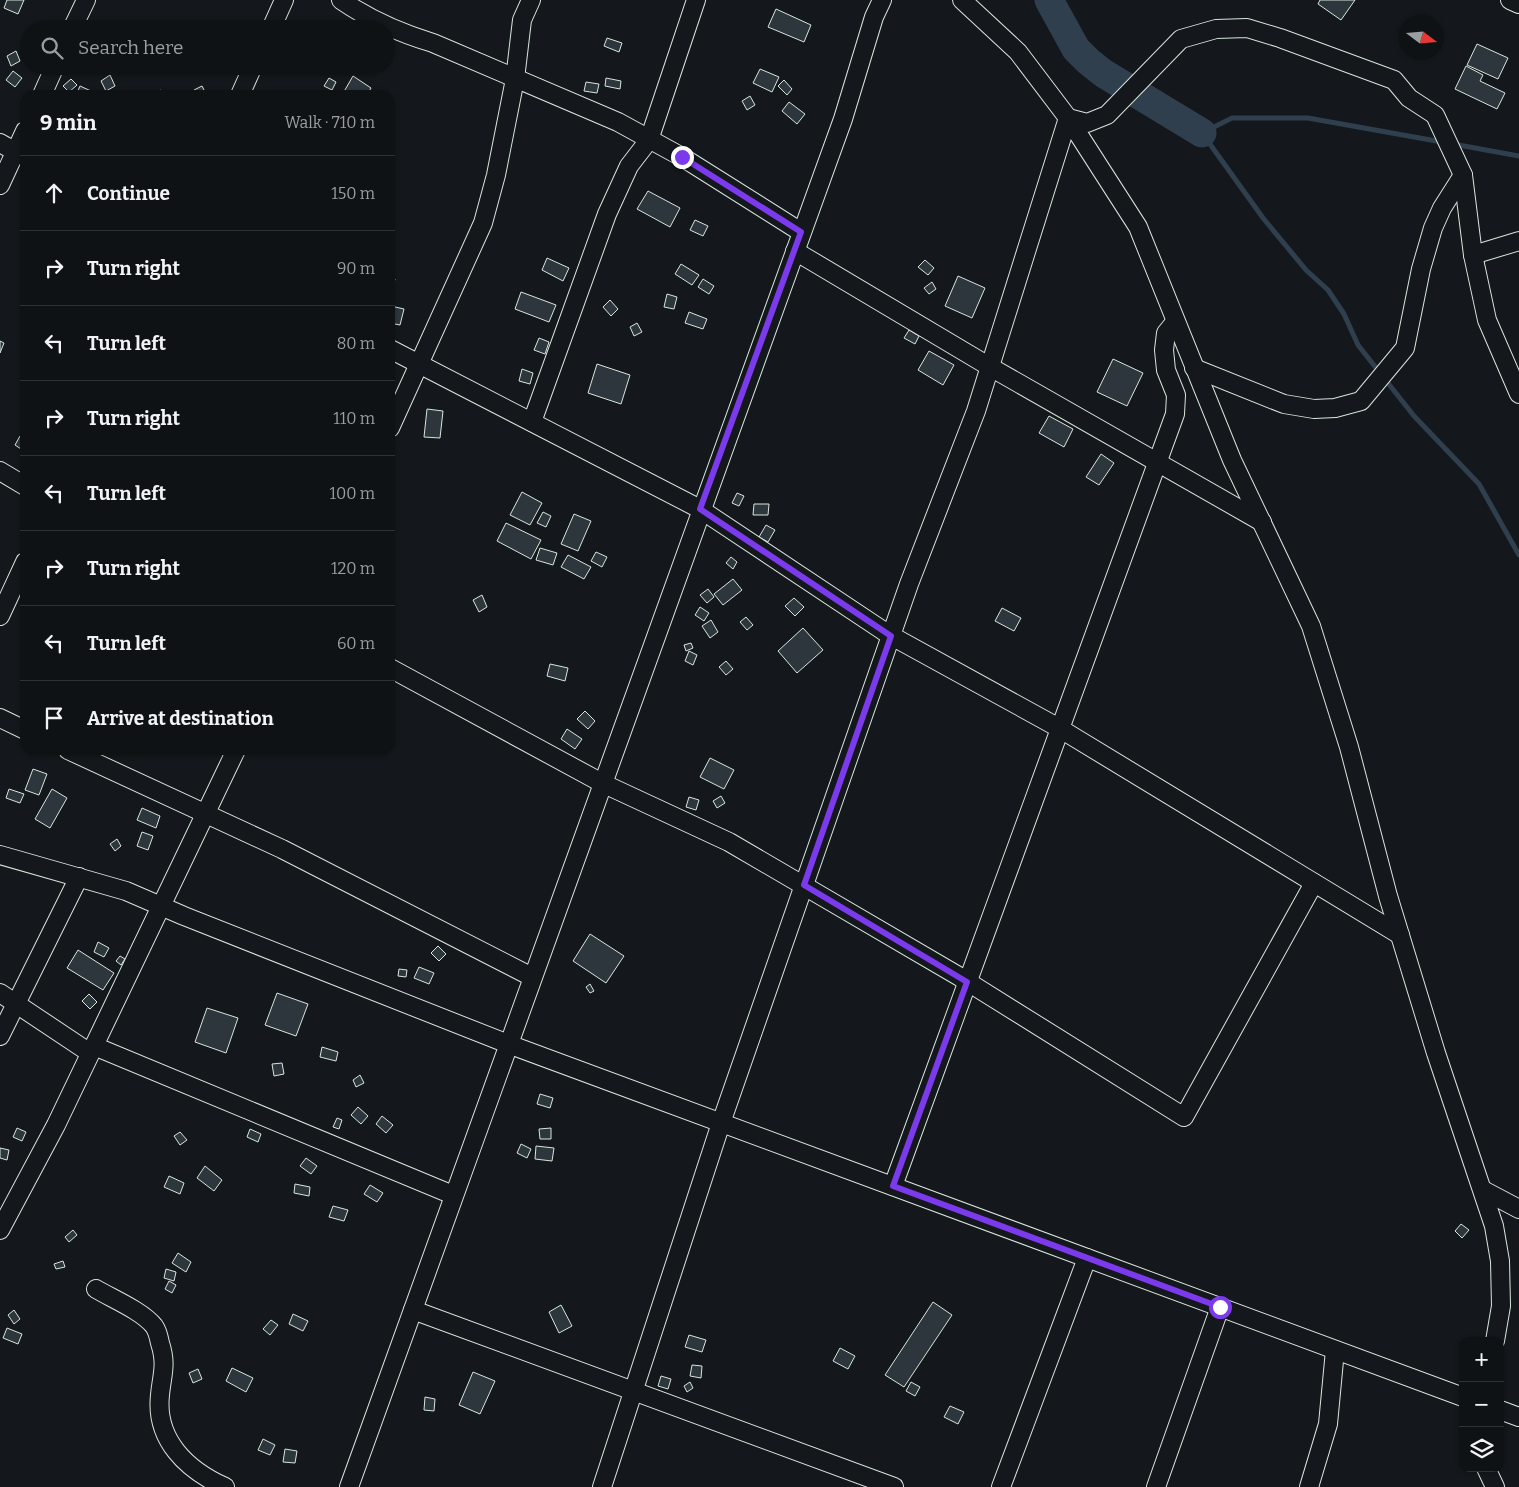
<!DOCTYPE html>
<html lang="en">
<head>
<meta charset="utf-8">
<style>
  :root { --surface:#0f1215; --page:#181b1e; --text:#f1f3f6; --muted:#9b9ea0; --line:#2f3234 }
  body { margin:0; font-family:Bitter,serif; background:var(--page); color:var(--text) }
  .controls { position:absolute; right:15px; bottom:15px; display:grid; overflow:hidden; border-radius:10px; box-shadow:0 1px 4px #0004 }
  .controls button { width:45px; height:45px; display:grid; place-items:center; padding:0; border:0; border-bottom:1px solid var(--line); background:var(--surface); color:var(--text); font:25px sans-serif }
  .compass { position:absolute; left:1399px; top:15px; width:45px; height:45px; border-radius:50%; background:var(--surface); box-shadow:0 1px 4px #0004; rotate:106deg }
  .stop { position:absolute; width:15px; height:15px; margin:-11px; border:4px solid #7c3aed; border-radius:50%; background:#fff }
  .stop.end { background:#7c3aed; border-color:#fff; box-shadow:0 1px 5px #0008 }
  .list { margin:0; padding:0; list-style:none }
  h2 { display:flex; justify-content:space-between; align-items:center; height:65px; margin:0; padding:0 20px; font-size:21px }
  h2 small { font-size:16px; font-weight:400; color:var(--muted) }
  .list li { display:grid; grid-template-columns:32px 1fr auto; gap:15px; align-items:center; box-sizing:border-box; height:75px; padding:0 20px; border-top:1px solid var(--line) }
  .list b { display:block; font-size:19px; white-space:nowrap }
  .list em { font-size:16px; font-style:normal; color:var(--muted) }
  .icon { flex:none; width:28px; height:28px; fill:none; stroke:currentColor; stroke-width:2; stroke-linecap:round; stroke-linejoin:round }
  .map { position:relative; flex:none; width:1519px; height:1487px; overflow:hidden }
  .search { position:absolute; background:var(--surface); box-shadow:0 1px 4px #0004; left:20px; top:20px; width:375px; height:55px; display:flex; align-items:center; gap:12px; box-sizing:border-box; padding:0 18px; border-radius:28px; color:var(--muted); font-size:19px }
  .panel { position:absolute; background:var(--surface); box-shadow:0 1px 4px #0004; left:20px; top:90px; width:375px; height:665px; border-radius:15px }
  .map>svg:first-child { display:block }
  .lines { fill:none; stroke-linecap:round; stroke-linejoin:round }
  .stream { stroke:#2f3f4d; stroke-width:5 }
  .river { stroke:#2f3f4d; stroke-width:29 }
  .building { fill:#2c363c; stroke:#d8e6dc }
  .minor-casing { stroke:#d8e6dc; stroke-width:20 }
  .minor { stroke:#14181c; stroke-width:18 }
  .route { stroke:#7c3aed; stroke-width:6 }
</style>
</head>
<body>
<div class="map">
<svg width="1519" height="1487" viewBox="0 0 1519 1487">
  <rect width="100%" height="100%" fill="#14181c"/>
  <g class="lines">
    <!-- stream -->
    <g class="stream">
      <path d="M1442,142L1308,118H1232L1202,133L1263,218L1306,270L1328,290L1344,314L1358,345L1414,416L1479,484L1519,555"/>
      <path d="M1453,144L1519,156"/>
    </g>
    <!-- river -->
    <path class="river" d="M1049,0L1076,49L1088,61L1103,73L1202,133"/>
  </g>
  <!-- building -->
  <g class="building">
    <path d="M7,0H24L18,14L4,8Z"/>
    <path d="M1320,0H1355L1341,20L1318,4Z"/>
    <path d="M776,9L811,25L804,42L768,27Z"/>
    <path d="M607,38L622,43L619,52L604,46Z"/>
    <path d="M1477,44L1508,58L1498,79L1467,65Z"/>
    <path d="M16,51L20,61L11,66L7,56Z"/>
    <path d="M144,66H158L151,73Z"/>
    <path d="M1466,66L1483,75L1480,81L1505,93L1497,109L1455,89Z"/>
    <path d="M760,69L779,77L772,92L753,83Z"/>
    <path d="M13,71L22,78L15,87L6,80Z"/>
    <path d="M110,75L115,86L106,91L101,81Z"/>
    <path d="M353,76L371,88L367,95H342Z"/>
    <path d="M329,78L336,82L332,90L324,86Z"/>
    <path d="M606,78L621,81L620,89L605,86Z"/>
    <path d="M71,79L77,85L69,92L63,86Z"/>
    <path d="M784,80L792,89L787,95L778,86Z"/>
    <path d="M586,82L599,84L597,93L584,91Z"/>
    <path d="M80,86L91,91L90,95L77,93Z"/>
    <path d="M202,86L206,94L196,95L194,90Z"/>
    <path d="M161,90L164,95H152Z"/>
    <path d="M750,96L755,105L747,110L742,101Z"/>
    <path d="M789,102L805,114L797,124L782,111Z"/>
    <path d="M648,191L680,208L670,227L637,209Z"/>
    <path d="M695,220L708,226L703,236L690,230Z"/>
    <path d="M547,258L569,268L563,281L542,270Z"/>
    <path d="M925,260L934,268L928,275L918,267Z"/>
    <path d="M681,264L699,275L692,285L675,274Z"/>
    <path d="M958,276L985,288L972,318L945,306Z"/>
    <path d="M390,278L395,279L390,297Z"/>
    <path d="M703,279L714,286L709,294L698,287Z"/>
    <path d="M932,282L936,289L929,294L924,288Z"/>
    <path d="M521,292L556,305L549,322L515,309Z"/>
    <path d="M667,294L677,297L674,309L664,307Z"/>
    <path d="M610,300L618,309L611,316L603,307Z"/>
    <path d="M391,306L404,309L400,325L390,323Z"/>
    <path d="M689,312L707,319L703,329L685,323Z"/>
    <path d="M637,323L642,332L634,336L630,327Z"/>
    <path d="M909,330L919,336L915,344L904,338Z"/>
    <path d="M539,338L549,342L545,354L534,350Z"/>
    <path d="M0,341L4,343L0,353Z"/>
    <path d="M929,351L954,365L943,385L918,370Z"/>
    <path d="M1113,359L1143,373L1127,406L1097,392Z"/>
    <path d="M597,364L630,375L621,404L588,393Z"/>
    <path d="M522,369L533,373L530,384L519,381Z"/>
    <path d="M427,409L443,411L440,438L424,437Z"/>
    <path d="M1049,416L1073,429L1064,447L1039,433Z"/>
    <path d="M20,436L25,439L24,451L15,445Z"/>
    <path d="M1101,454L1114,463L1099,485L1086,477Z"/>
    <path d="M522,492L542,503L530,525L510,515Z"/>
    <path d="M737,493L744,496L739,506L732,503Z"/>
    <path d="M754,504H769L768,515H753Z"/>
    <path d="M543,512L551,516L546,527L537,523Z"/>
    <path d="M574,514L591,521L578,551L561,544Z"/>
    <path d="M506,523L541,540L531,559L497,541Z"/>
    <path d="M766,525L775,530L768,542L759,537Z"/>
    <path d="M540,548L557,553L553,565L536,560Z"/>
    <path d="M596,552L607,557L602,567L591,561Z"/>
    <path d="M568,555L591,567L584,579L561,567Z"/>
    <path d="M731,557L737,562L733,569L726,563Z"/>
    <path d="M733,579L742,590L723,605L714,594Z"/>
    <path d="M708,589L714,597L707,603L700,595Z"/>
    <path d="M482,595L487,607L479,612L473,600Z"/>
    <path d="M794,598L804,607L795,616L785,606Z"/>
    <path d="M700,607L709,613L704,621L695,615Z"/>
    <path d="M1002,608L1021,618L1014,631L995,621Z"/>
    <path d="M746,617L753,625L747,630L740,622Z"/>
    <path d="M711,620L718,632L710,638L702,626Z"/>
    <path d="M803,628L823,650L797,673L778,651Z"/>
    <path d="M691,643L693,648L686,651L684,645Z"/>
    <path d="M689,651L697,655L693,665L685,661Z"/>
    <path d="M726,661L733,669L726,675L719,667Z"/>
    <path d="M550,664L568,668L565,681L547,676Z"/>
    <path d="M585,711L595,721L588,729L577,719Z"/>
    <path d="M567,729L582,739L575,749L561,739Z"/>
    <path d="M710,758L734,770L724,789L700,777Z"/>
    <path d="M33,769L47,774L39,795L25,790Z"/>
    <path d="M9,789L24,794L20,803L6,798Z"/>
    <path d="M52,789L67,798L50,828L35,819Z"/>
    <path d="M721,796L725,803L717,808L713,801Z"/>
    <path d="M689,797L699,800L696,810L686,807Z"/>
    <path d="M142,808L160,816L156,828L137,820Z"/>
    <path d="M142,832L153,836L148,850L137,846Z"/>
    <path d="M117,839L121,846L115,851L110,844Z"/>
    <path d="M590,934L624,956L606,983L573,961Z"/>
    <path d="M98,942L109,948L104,957L94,952Z"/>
    <path d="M438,946L446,954L439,961L431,953Z"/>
    <path d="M78,950L114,973L103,990L67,968Z"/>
    <path d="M120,956L125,959L121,965L116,961Z"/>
    <path d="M419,967L434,973L429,984L414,978Z"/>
    <path d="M399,969L407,970L406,977L398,976Z"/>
    <path d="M590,984L594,991L590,993L586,987Z"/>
    <path d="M277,993L308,1004L296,1036L265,1025Z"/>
    <path d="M89,994L97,1002L90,1009L82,1001Z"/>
    <path d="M207,1008L238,1018L226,1053L195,1042Z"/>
    <path d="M322,1047L338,1052L336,1061L320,1057Z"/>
    <path d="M282,1063L284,1074L274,1076L272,1064Z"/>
    <path d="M360,1075L364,1083L356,1087L353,1080Z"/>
    <path d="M540,1094L553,1098L550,1108L537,1104Z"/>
    <path d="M358,1107L368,1116L361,1124L351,1115Z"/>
    <path d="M382,1116L393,1125L386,1133L376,1124Z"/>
    <path d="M337,1118L342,1120L339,1129L333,1127Z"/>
    <path d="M17,1128L26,1132L22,1141L13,1137Z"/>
    <path d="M551,1128V1139H540L539,1129Z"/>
    <path d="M250,1129L261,1134L258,1142L247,1137Z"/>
    <path d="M180,1132L187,1140L180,1145L174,1136Z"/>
    <path d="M521,1144L531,1149L527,1158L517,1153Z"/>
    <path d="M536,1146L554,1148L552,1161L535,1159Z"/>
    <path d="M0,1148L9,1150L7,1160L0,1158Z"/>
    <path d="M306,1158L317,1166L311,1174L300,1166Z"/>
    <path d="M205,1166L222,1180L214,1191L197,1178Z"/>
    <path d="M169,1176L184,1183L180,1194L164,1187Z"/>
    <path d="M295,1184L310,1187L309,1196L294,1193Z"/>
    <path d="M370,1185L383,1193L377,1202L364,1194Z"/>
    <path d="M333,1206L348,1210L344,1221L329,1217Z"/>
    <path d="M1461,1224L1469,1230L1462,1238L1455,1231Z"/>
    <path d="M73,1230L77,1235L69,1242L65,1237Z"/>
    <path d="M178,1253L191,1262L186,1272L172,1263Z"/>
    <path d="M63,1261L65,1267L56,1269L54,1264Z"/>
    <path d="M166,1269L176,1272L174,1281L164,1278Z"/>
    <path d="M169,1281L176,1285L172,1293L165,1289Z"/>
    <path d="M933,1302L952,1315L904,1387L885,1375Z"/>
    <path d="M561,1305L572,1326L559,1333L549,1312Z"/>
    <path d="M14,1310L20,1319L14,1324L8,1315Z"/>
    <path d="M293,1314L308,1321L303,1331L289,1324Z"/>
    <path d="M271,1320L278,1325L270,1335L263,1329Z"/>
    <path d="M7,1328L22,1334L18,1344L3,1338Z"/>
    <path d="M689,1335L706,1340L702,1352L685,1347Z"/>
    <path d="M840,1348L855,1356L848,1369L833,1361Z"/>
    <path d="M692,1365L702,1366L701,1378L690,1376Z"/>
    <path d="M232,1368L253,1378L246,1392L226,1381Z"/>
    <path d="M198,1369L202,1379L193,1383L189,1373Z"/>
    <path d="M473,1372L495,1381L480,1414L459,1405Z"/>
    <path d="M661,1376L671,1379L668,1389L658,1386Z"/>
    <path d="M690,1382L693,1388L687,1392L684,1386Z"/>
    <path d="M911,1382L920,1387L915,1396L906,1391Z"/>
    <path d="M425,1397L435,1399L434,1411L424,1410Z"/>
    <path d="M950,1406L964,1412L958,1424L944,1417Z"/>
    <path d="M263,1439L275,1445L270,1455L258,1450Z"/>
    <path d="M285,1449L297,1451L295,1463L283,1462Z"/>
  </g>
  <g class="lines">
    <!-- minor casing -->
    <g class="minor-casing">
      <g id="minor">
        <path d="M341,0C370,20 400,33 433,43L618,122L682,157L801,232"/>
        <path d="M962,0L1018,52L1068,118L1138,227L1232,460L1311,626L1349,747L1388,896L1436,1053L1494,1226L1500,1261L1501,1306L1495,1341"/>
        <path d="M1510,0L1519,4"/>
        <path d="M72,29L86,0"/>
        <path d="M271,29L284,0"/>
        <path d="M42,95L55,66"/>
        <path d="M240,95L253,66"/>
        <path d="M0,143L25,157"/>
        <path d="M0,185L25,131"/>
        <path d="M795,251L985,364L1262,522"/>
        <path d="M1473,255L1519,241"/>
        <path d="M390,349L700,509L888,634L1059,728L1400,935"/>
        <path d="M1194,368L1284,404L1314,409L1335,408L1361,401L1405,348L1421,269L1433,228L1442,208L1463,175"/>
        <path d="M532,422L607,214L629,166L649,140L696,0"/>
        <path d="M390,428L483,223L496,175L515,79L522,20L531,0"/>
        <path d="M0,471L25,486"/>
        <path d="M0,616L25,562"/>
        <path d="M390,668L602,783L729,842L960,977L1184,1117L1314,883"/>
        <path d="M0,718L25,730"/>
        <path d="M68,750L282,849L532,977"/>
        <path d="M0,855L126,891L184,916L508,1044L1463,1397"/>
        <path d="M0,993L90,1053"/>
        <path d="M0,1036L79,877"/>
        <path d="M94,1046L453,1195"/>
        <path d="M893,1186L1175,414L1176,395L1166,370L1164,350L1166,333L1175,322"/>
        <path d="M1483,1190L1519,1209"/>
        <path d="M0,1230L56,1125L236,750"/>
        <path d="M96,1289C113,1299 142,1311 154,1326C157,1330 159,1338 160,1343C167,1365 162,1374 160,1395C155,1440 187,1470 225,1487"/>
        <path d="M413,1310L894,1487"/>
        <path d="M1500,1410L1519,1417"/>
        <path d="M1486,1468L1495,1487"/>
        <path d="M349,1487L843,119L874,17L882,0"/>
        <path d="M602,1487L721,1123L804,885L909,584L976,411L1068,118L1087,123L1107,115L1181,39L1216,29L1247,28L1280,38L1394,80L1409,98L1435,115L1463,175L1473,255L1487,320L1519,394"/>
        <path d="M1001,1487L1087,1258"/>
        <path d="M1156,1487L1220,1307"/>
        <path d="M1309,1487L1328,1424L1335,1350"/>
      </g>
    </g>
    <!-- minor -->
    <use href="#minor" class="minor"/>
  </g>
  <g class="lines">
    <!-- route -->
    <path class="route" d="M682,157L801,232L700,509L891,636L804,885L967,982L893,1186L1220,1307"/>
  </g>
</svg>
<div class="controls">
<button>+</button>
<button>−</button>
<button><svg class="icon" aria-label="layers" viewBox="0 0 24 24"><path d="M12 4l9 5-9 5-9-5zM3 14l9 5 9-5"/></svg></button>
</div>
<svg class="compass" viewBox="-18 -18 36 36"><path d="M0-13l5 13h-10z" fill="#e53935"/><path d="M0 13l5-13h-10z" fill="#9b9ea0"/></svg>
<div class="stop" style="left:1220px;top:1307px"></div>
<div class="stop end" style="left:682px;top:157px"></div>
<div class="search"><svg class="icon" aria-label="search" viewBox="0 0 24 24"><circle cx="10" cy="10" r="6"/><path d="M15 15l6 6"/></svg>Search here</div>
<section class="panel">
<h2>9 min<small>Walk · 710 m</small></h2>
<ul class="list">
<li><svg class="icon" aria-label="ahead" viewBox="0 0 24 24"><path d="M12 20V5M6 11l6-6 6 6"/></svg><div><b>Continue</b></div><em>150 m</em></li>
<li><svg class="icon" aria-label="right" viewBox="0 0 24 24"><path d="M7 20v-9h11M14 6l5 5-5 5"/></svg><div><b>Turn right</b></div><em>90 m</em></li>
<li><svg class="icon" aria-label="left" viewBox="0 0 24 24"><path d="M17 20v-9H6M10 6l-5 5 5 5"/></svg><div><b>Turn left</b></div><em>80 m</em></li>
<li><svg class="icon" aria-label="right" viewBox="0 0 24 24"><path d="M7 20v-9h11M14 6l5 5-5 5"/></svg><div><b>Turn right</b></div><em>110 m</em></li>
<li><svg class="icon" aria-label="left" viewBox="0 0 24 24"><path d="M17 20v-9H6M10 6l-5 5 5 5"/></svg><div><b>Turn left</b></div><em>100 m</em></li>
<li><svg class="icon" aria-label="right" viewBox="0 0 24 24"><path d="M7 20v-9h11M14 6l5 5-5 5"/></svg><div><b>Turn right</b></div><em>120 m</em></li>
<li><svg class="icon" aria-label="left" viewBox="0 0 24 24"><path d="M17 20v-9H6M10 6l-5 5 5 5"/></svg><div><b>Turn left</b></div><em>60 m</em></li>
<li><svg class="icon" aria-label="arrive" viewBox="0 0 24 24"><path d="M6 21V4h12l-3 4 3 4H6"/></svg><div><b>Arrive at destination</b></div></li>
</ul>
</section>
</div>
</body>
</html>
